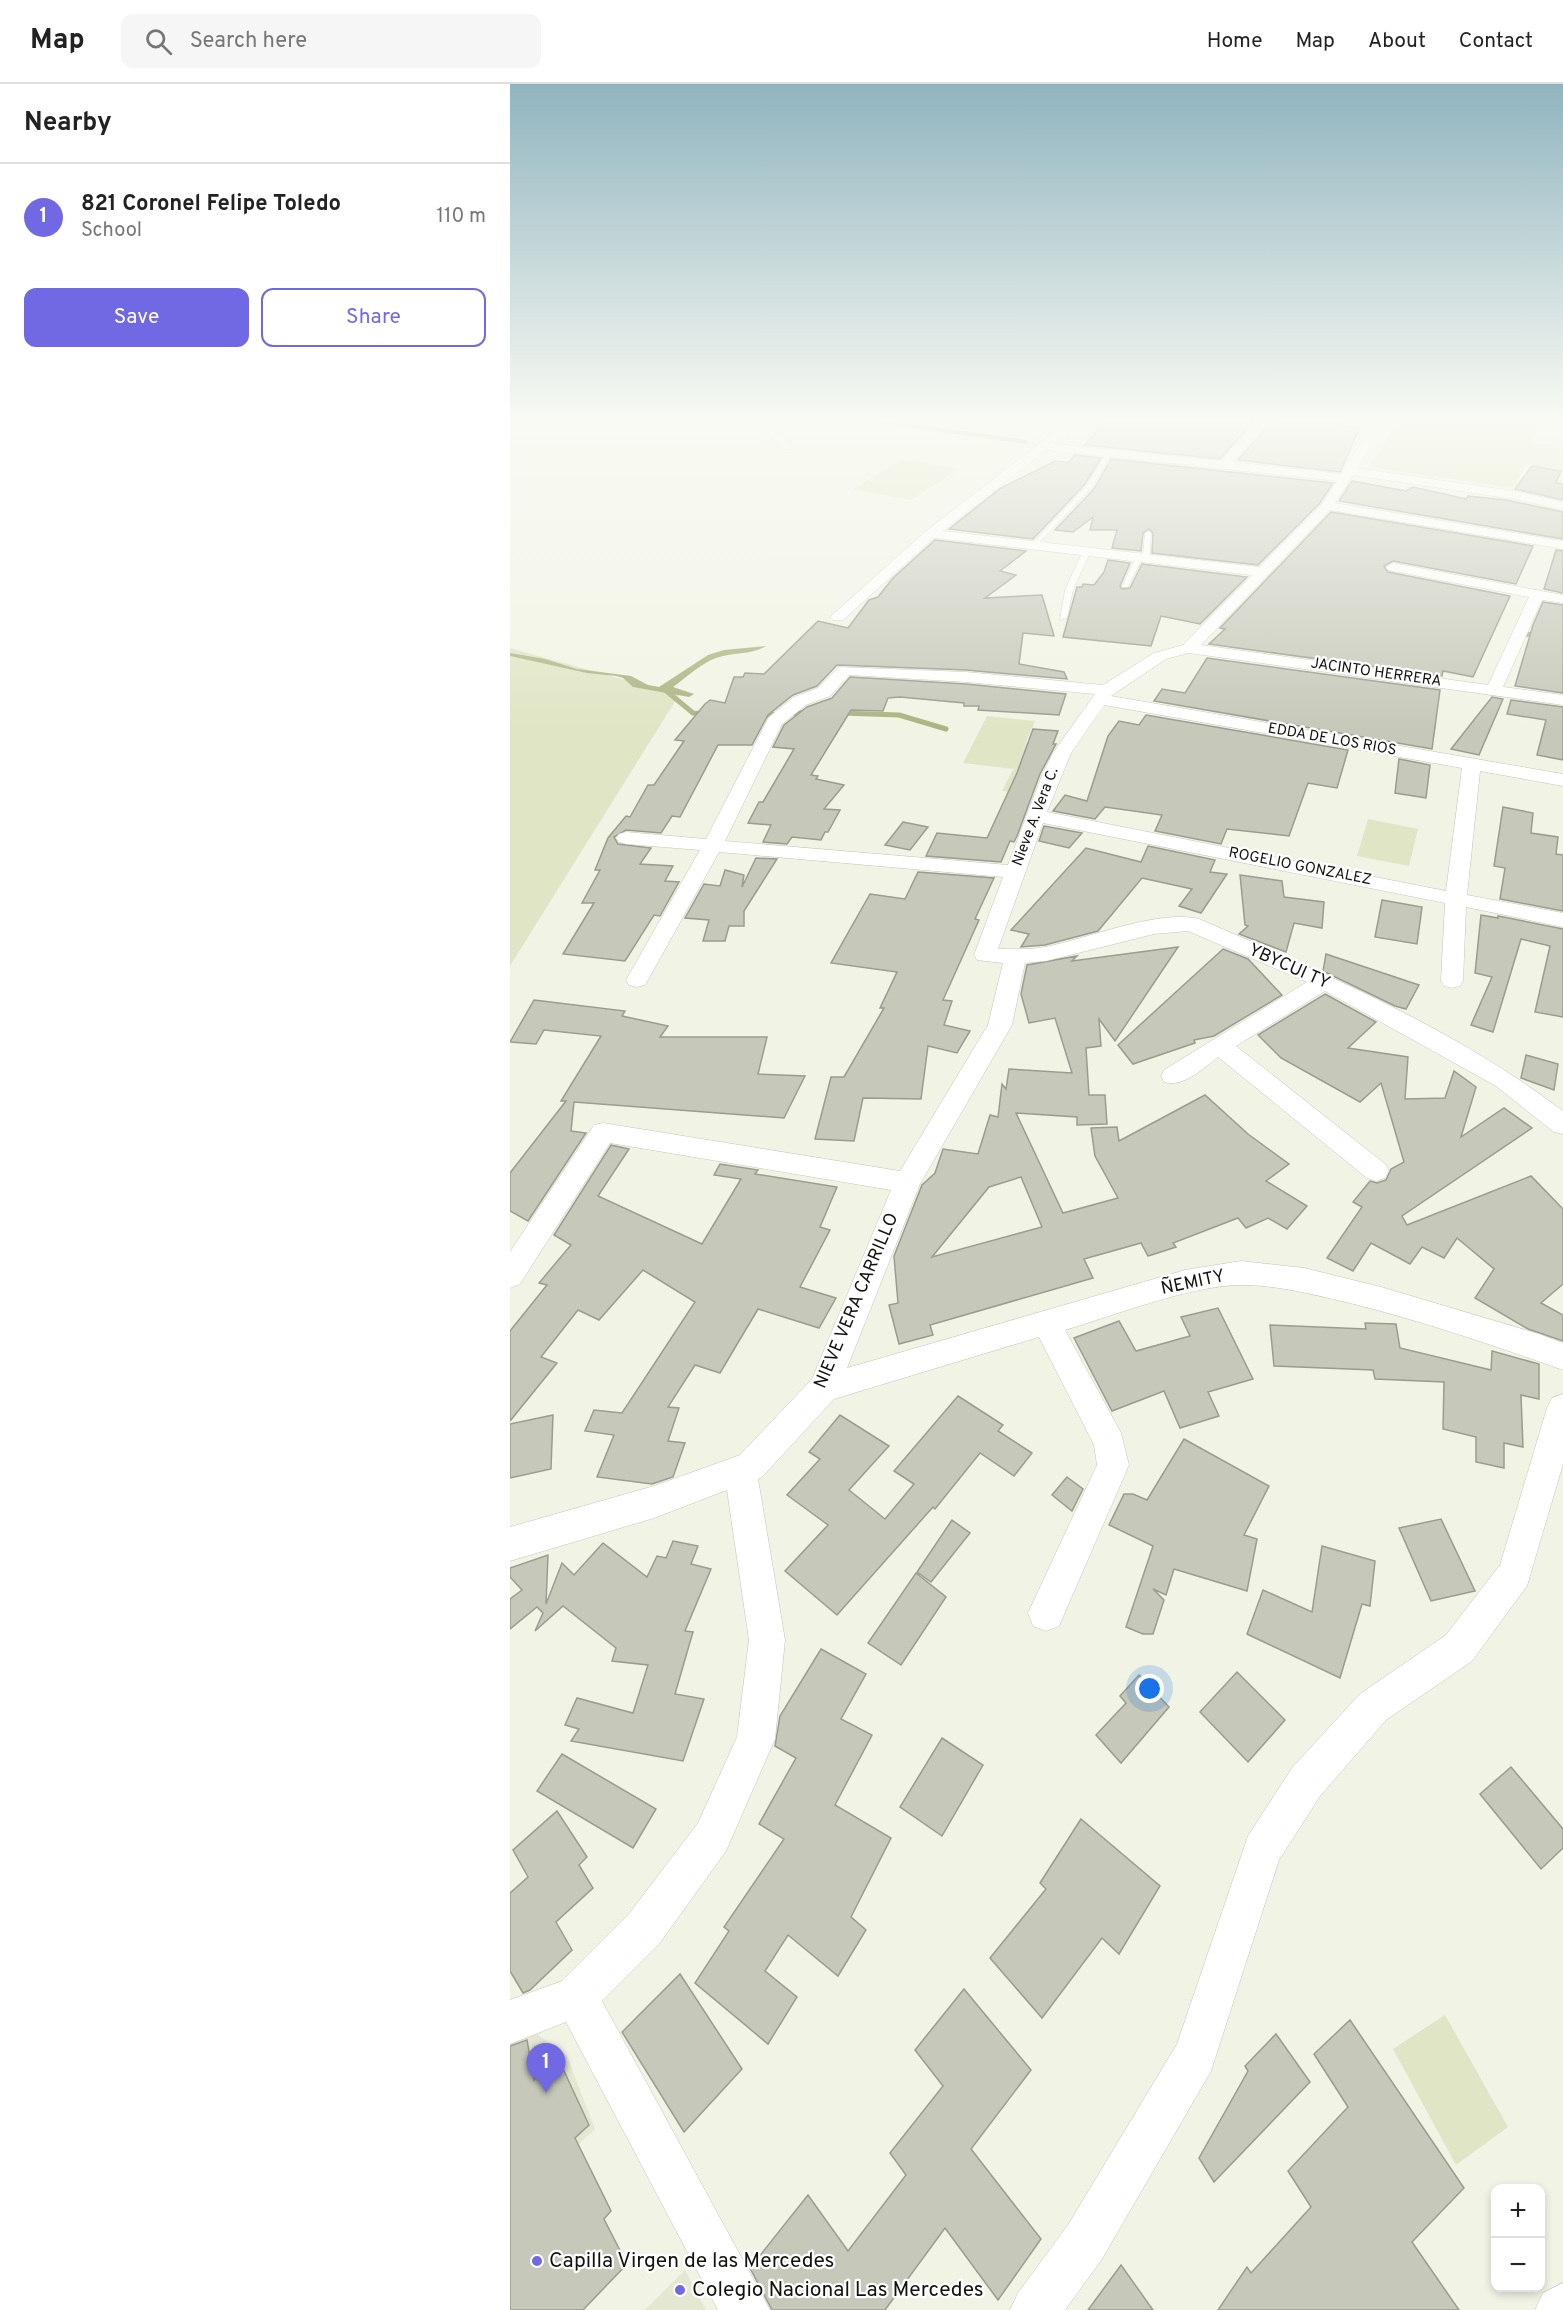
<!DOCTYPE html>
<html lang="en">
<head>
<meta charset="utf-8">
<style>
  :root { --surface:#fff; --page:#f6f6f6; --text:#222; --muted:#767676; --line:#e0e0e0; --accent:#7168e3 }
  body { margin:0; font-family:Overpass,sans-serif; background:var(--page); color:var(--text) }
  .controls { position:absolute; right:18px; bottom:18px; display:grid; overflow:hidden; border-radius:12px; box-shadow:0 3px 9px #0003 }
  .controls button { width:54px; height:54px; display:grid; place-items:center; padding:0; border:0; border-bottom:2px solid var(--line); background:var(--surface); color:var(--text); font:30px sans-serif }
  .you { position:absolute; left:640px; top:1605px; width:21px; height:21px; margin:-15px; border:4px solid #fff; border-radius:50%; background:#1a73e8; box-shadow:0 0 0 9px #1a73e833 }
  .badge { display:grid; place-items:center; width:39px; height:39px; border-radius:50%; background:var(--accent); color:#fff; font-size:20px; font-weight:700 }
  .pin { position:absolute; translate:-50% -50px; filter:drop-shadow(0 2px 3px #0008) }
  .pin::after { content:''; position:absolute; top:32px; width:21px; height:18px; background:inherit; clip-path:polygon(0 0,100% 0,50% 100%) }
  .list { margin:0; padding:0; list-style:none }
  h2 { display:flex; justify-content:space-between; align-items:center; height:78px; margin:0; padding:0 24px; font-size:26px }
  h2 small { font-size:20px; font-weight:400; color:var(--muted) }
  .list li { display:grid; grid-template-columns:39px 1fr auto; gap:18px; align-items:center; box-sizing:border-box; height:108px; padding:0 24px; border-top:2px solid var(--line) }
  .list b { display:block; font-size:22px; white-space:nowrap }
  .list p { margin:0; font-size:20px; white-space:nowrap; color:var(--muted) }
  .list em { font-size:20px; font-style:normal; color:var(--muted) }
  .actions { display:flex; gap:12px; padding:18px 24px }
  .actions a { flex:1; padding:14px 0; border:2px solid var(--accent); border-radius:12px; text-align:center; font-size:21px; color:var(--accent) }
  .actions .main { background:var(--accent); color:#fff }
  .icon { flex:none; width:33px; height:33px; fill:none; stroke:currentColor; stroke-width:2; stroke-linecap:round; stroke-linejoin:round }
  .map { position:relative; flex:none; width:1053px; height:2226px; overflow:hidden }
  header { display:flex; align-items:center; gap:36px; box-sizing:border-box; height:84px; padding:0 30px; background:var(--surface); border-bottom:2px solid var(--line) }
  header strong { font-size:28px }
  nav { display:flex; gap:33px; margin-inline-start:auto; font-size:21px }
  .search { width:420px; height:54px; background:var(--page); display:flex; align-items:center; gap:15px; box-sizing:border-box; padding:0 21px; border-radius:12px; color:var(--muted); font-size:22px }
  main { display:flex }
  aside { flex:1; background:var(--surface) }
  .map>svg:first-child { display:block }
  .built { fill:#e4e8d2 }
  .green { fill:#e0e5c5 }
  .water { fill:#adb482 }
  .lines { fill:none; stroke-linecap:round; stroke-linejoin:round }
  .stream-far1 { stroke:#adb482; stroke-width:4 }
  .stream { stroke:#adb482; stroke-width:5 }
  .building { fill:#c6c8ba; stroke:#9a9c8f; stroke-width:1.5; fill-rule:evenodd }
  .lane-casing { stroke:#c3c5b7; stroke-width:1 }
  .street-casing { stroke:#c3c5b7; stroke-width:1 }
  .secondary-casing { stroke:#c3c5b7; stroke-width:1 }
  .lane { fill:#fff; fill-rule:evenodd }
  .street { fill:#fff; fill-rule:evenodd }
  .secondary { fill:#fff; fill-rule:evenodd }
  .poi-dot { fill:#7168e3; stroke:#fff; stroke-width:2 }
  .labels { text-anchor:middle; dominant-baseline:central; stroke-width:4.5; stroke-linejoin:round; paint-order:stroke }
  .far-street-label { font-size:15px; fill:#12130e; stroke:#fff }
  .street-label { font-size:18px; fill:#12130e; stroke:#fff }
  .near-poi-label { font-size:21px; fill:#12130e; stroke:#fff; text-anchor:start }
</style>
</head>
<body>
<header>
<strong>Map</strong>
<div class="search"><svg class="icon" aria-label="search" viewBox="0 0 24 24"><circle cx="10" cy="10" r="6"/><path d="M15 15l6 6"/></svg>Search here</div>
<nav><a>Home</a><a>Map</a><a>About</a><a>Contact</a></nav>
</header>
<main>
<aside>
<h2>Nearby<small></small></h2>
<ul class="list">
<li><span class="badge">1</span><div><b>821 Coronel Felipe Toledo</b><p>School</p></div><em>110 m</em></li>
</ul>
<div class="actions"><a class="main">Save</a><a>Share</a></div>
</aside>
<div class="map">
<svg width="1053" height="2226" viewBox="0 0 1053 2226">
  <rect width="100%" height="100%" fill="#f1f4e5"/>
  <!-- built -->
  <g class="built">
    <path d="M23,1947L57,1972L85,2045L0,2124V1958Z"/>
    <path d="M175,2186L196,2226H135Z"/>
  </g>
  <!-- green -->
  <g class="green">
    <path d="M890,334H994L1030,339L1021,358L1053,363V386L1016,380L1003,404L859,383Z"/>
    <path d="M392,375L448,385L401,416L343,405Z"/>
    <path d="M0,564L169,611L0,882Z"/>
    <path d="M477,632L525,637L512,667L517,658L545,661L516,710L492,707L506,680L503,685L453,679Z"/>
    <path d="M858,735L908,745L899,782L847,772Z"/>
    <path d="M935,1931L998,2043L946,2081L883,1965Z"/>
  </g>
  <!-- water -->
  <path class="water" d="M256,562C243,571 222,568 206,574C190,580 177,593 163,603L184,610L179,613L123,603L113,594L106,592L77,589L0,572V569L35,575L67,585L121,592L138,601L149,603L198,571L214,566Z"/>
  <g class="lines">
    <!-- stream-far1 -->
    <path class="stream-far1" d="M346,334L516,358"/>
    <!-- stream -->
    <g class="stream">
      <path d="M1006,550L1053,552"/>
      <path d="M154,605L183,629L198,630"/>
      <path d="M331,629L389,631L436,645"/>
      <path d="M247,632L300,628"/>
    </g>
  </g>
  <!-- building -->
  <g class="building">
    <path d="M599,334H719L744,337L710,375L575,361Z"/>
    <path d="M773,334H835L831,342L850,343L830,388L728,376L760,340L769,341Z"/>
    <path d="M565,371L591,374L575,400L523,455L439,445L491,404L545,377L558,379Z"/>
    <path d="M601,375L823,399L810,419L748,481L642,469L643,449L639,445L633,449L631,467L602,464L607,446H580L583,433L563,448L545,446L584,405Z"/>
    <path d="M1022,382L1051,387L1046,399L1053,400V416L1005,405Z"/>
    <path d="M842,397L896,407L903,403L956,415L958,412L996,416L1053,428V455L829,417Z"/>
    <path d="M821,428L1023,462L1006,500L883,477L874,482L878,488L1000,512L963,593L933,587L932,592L699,560L715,545L710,544Z"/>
    <path d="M425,456L516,467L490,487L506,491L475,514L532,511L544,552L513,549L509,580L554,588L557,595L456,586L327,581L307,602L283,611L258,631L242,661H208L170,733L162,732L151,749L116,746L104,753L108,760L141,764L130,780L163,782L155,797L169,798L150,832L144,831L115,877L53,870L84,819H72L90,786H85L98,754L116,732L120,733L138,701H144L174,657L165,656L195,620L200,616L215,619L224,593H233L235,589L254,590L308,537L338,544L359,516L368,513L383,494Z"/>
    <path d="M1046,466L1053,467V509L1034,505Z"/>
    <path d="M598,476L620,479L610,502L612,505L620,504L632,480L737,493L690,540L651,532L641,562L553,553L567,503H572L573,500L584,501L594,488Z"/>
    <path d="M1033,518L1053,521V609L1005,602L1023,541Z"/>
    <path d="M697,574L930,606L922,665L644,617L652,605L675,609Z"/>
    <path d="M340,593L456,600L556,610L549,631L468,626L469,622H454V619L390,613L378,614L373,627L341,626L301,691L308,692L306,695L334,701L314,725L330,726L318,748H315L311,756L282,753L277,760L253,758L261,741L238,739L249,718H253L284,665L263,663L274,641L297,623L322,614Z"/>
    <path d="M982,613L993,615L969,671L941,665Z"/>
    <path d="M1001,616L1053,623V676L1027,671L1036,636L997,630Z"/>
    <path d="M636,631L838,666L827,704L798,699L779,752L717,745L711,760L645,747L652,731L595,723L585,735L543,727L555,711L577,717L598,652L609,637L629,641Z"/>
    <path d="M523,645L548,647L543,660H546L530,690L507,752L504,758L500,757L491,778L416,772L427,749L477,754L507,689Z"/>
    <path d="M889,675L920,681L916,714L885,709Z"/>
    <path d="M993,723L1023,729L1021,749L1048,753L1046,770L1053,771V827L990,815L995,784L984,782Z"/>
    <path d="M393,738L418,743L400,766L375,761Z"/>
    <path d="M534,742L572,749L559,764L529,757Z"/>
    <path d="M638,762L705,776L700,788L717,790L691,829L669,822L682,805L632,794L588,847L535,861L511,863L519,850L501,846L576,764L631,778Z"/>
    <path d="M246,774L267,775L234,827V842H219L215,857H193L199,836L175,834L194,800L210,802L215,786L234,791L232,803Z"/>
    <path d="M408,788L484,794L465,835L469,836L433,916L442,917L434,941L460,947L447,969L418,962L411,1015L353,1014L344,1057L305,1055L321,993H334L374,924H370L387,888L321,879L360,810L395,815Z"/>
    <path d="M730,791L772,797L774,813L814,818L812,844L784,839L776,868L729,850L738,842L735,841Z"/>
    <path d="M872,816L912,823L907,860L865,853Z"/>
    <path d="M971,831L988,834V832L1053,845V933L1025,928L1040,862L1011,855L983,948L961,941L982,893L965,889Z"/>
    <path d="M668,863L605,957L589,935L591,962L576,964L579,1011H595L597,1040L567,1041V1033L506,1029L553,1129L608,1114L585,1072L581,1044L607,1043L609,1057L695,1011L738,1050L779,1080L756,1097L797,1122L777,1145L758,1134L736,1144L728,1134L663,1159L666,1163L638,1172L631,1159L574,1175L583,1194L420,1241L423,1251L389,1260L379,1221L388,1219L384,1172L412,1101L425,1089L433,1065L468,1070L480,1031L488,1033L492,1000L496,1005L499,985L562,989L545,934L519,939L511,910L517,881L567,872L562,877ZM511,1093L532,1143L422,1173L479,1103Z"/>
    <path d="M713,865L738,875L772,911L704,952L684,956L685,959L623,980L608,961Z"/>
    <path d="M816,870L909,901L896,925L885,922L813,887Z"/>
    <path d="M815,910L866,938L838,964L898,973L895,1015L935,1014L944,987L966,1003L951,1053L994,1024L1022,1044L892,1132L897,1141L1021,1092L1053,1125V1200L1031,1219L1053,1231V1257L1018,1245L965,1214L984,1185L947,1154L934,1174L912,1163L900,1180L861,1159L843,1187L817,1174L852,1123L843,1118L860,1097L867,1099L876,1096L881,1085L894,1078L871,999L850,1018L771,974L748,951Z"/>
    <path d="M24,916L115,927L112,932L158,942L150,953H257L248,990L295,992L274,1034L64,1018L61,1047L76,1049L18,1137L0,1127V1089L56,1017H51L91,952L34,946L26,960L0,958Z"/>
    <path d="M1016,971L1048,980L1044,1006L1011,994Z"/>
    <path d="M101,1061L119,1065L88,1112L192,1160L231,1095L204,1091L210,1080L248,1086L245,1090L327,1103L310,1143L320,1146L290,1203L326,1214L309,1244L248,1225L210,1289L185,1281L158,1323L169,1324L158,1357L175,1359L163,1393L142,1400L87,1393L104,1351L75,1347L84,1326L112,1329L185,1218L133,1186L89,1236L68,1226L31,1273L47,1279L0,1337V1247L37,1201L29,1199L61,1161L44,1151Z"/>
    <path d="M708,1224L743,1295L698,1308L709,1332L670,1344L654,1307L602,1327L564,1254L609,1237L626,1267L680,1252L671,1233Z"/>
    <path d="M855,1239L886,1240L890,1264L981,1286L982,1267L1029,1280V1315L1011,1311L1013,1363L994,1359V1384L966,1378V1353L933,1345L934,1298L865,1295L863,1286L764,1282L760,1241L856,1245Z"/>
    <path d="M448,1312L493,1341L488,1347L522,1369L504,1392L470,1369L425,1425L423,1423L327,1531L275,1487L318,1441L277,1411L310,1375L299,1368L330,1331L379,1362L339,1406L375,1435L404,1400L384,1387Z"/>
    <path d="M43,1331L41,1385L0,1394V1340Z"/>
    <path d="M674,1355L759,1402L734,1451L747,1455L737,1507L664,1485L656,1511L643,1505L654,1516L643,1550H633L616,1543L643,1462L599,1441L614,1410H623L637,1416Z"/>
    <path d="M557,1393L573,1405L562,1427L542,1411Z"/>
    <path d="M931,1435L965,1507L921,1517L889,1444Z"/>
    <path d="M442,1436L460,1449L421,1498L407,1488Z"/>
    <path d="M163,1457L188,1462L181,1480L201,1485L175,1547L183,1548L165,1610L194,1615L173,1677L61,1657L69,1645L55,1641L67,1614L123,1629L138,1581L102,1577L106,1564L53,1522L25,1547L33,1529L27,1523L0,1545V1515L12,1506L0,1493V1484L38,1471L36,1520L52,1479L64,1491L93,1459L137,1493L147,1472L156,1474Z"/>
    <path d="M812,1462L865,1477L860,1522L852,1520L830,1594L737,1550L753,1506L802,1528Z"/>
    <path d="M406,1489L436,1513L391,1581L358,1559Z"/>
    <path d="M311,1565L356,1590L331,1635L362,1651L325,1721L381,1754L341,1833L356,1846L328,1892L278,1851L255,1887L287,1913L258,1960L185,1899L219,1847L214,1843L274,1755L249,1740L286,1674L265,1662L270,1632Z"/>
    <path d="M727,1588L775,1636L738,1678L690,1628Z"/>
    <path d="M629,1591L659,1623L611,1679L586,1651L616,1619L610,1612Z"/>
    <path d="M432,1654L473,1681L432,1752L390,1723Z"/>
    <path d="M52,1670L146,1725L123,1764L27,1707Z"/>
    <path d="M1001,1683L1053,1745V1764L1031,1785L970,1710Z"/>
    <path d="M47,1727L77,1773L69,1781L83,1804L46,1838L62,1866L20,1906L13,1909L0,1887V1809L18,1793L3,1766Z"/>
    <path d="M571,1735L650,1802L609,1870L592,1854L532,1934L480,1874L536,1805L530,1799Z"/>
    <path d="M170,1890L232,1985L174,2048L112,1948Z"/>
    <path d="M454,1905L521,1986L461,2065L531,2155L488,2216L435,2144L375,2226H262L240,2184L298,2111L338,2167L396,2091L380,2069L433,2002L405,1966Z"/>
    <path d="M840,1936L954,2104L902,2158L949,2226H708L737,2183L741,2189L801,2123L778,2087L838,2023L804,1970Z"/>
    <path d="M766,1950L800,1998L704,2098L689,2074L738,1987L735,1982Z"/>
    <path d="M17,1956L24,1996L48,1974L79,2041L65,2054L101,2127L94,2135L117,2180L73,2226H0V1962Z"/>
    <path d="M611,2181L643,2226H578Z"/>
  </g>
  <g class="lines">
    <!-- lane casing -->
    <g class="lane-casing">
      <g id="lane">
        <path d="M244,334H250L279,363V365H275Z"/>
        <path d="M597,368L602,369L582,403L525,463H521V461L577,401Z"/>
        <path d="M638,447L641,449L640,470L630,479L618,503H612L623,478L633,469L635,449Z"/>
        <path d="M576,467L580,469L563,506L557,534L550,536L555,506L572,469Z"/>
      </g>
    </g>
    <!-- street casing -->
    <g class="street-casing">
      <g id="street">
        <path d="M563,334H576L544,360L711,377L750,334H762L723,378L831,390L867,334H879L847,384L1010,408L1053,418V426L1010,416L843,391L825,419L1053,457V465L820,426L691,561L978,601L1019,513L878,486L876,483L883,479L1053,511V519L1032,516L993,603L1053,611V621L679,569L656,575L601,612L1053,690V702L970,687L957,811L1053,829V843L956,823L953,897L950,902L942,904L934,902L931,897L935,819L533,739L488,865C504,865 519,866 535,863C577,855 648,825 689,835C815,889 943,944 1053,1027V1050L1044,1048L986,1002L815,907L726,962L875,1080L879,1087L875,1094L866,1097L857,1094L708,973C693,984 674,1004 654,998L651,992L654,986L797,898L678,847L644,850L536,877L515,879L502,941L410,1100L337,1284L675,1186L731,1177L794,1184L871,1203L1029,1250L1053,1259V1286C983,1261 912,1237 840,1219C805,1211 768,1201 732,1201C682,1201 605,1231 555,1246L611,1349L619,1381L549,1542L536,1547L523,1542L518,1529L587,1381L584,1361L529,1253L324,1315L252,1393L248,1395L275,1556L265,1655L216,1767L149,1860L92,1917L260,2226H208L56,1938L0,1960V1916L52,1897L119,1830L188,1739L227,1653L239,1556L217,1406L144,1434L0,1477V1443L144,1402L230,1371L302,1295L381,1106L100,1059L10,1200L0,1204V1168L84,1041L93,1039L390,1087L478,941L493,879L467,876L464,871L493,793L209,768L138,896L135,901L127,903L119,901L116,896L190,766L116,760L109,758L106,754L109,750L116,748L196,755L259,633L284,613L308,604L329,583L456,588L593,601L644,569L673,561L742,491L424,454L333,536H323L320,533L416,447ZM536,366L827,397L812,420L749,483L433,447ZM339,591L456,598L585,610L543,669L532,691L498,781L215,757L272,640L296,621L320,612ZM594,621L952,684L936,807L537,728L561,669Z"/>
        <path d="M1053,1310V1380L1017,1502L962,1577L876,1636L810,1712L769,1776L701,1987L592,2175L555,2226H500L508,2209L558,2141L667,1960L738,1752L782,1684L850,1610L936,1551L990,1481L1037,1324L1042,1314Z"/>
        <path d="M1053,2199V2226H1025L1033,2209Z"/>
      </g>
    </g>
    <!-- secondary casing -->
    <g class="secondary-casing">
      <path id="secondary" d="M1016,334L1053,335V343L1018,337Z"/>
    </g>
    <!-- lane -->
    <use href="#lane" class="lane"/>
    <!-- street -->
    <use href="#street" class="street"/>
    <!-- secondary -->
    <use href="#secondary" class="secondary"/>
  </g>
  <!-- sky -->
  <linearGradient id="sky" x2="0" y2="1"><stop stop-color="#90b4bf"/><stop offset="0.52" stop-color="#f9faf3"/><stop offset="1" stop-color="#f9faf3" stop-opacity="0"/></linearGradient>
  <rect width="1053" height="646" fill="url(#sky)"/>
  <!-- markers -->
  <g class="poi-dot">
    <circle cx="27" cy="2177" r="6"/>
    <circle cx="170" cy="2206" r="6"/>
  </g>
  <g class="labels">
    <!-- far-street labels -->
    <g class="far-street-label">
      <text transform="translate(866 589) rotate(8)">JACINTO HERRERA</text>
      <text transform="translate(822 656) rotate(10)">EDDA DE LOS RIOS</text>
      <text transform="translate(526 733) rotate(-69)">Nieve A. Vera C.</text>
      <text transform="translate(790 783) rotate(11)">ROGELIO GONZALEZ</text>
    </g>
    <!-- street labels -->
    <g class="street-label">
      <text transform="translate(779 883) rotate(24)">YBYCUI TY</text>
      <text transform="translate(683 1199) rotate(-12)">ÑEMITY</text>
      <text transform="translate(347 1217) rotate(-67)">NIEVE VERA CARRILLO</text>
    </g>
    <!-- near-poi labels -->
    <g class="near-poi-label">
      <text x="39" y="2177">Capilla Virgen de las Mercedes</text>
      <text x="182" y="2206">Colegio Nacional Las Mercedes</text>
    </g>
  </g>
</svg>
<div class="controls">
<button>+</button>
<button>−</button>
</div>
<div class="you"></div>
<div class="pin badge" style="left:36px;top:2009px">1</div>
</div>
</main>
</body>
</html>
